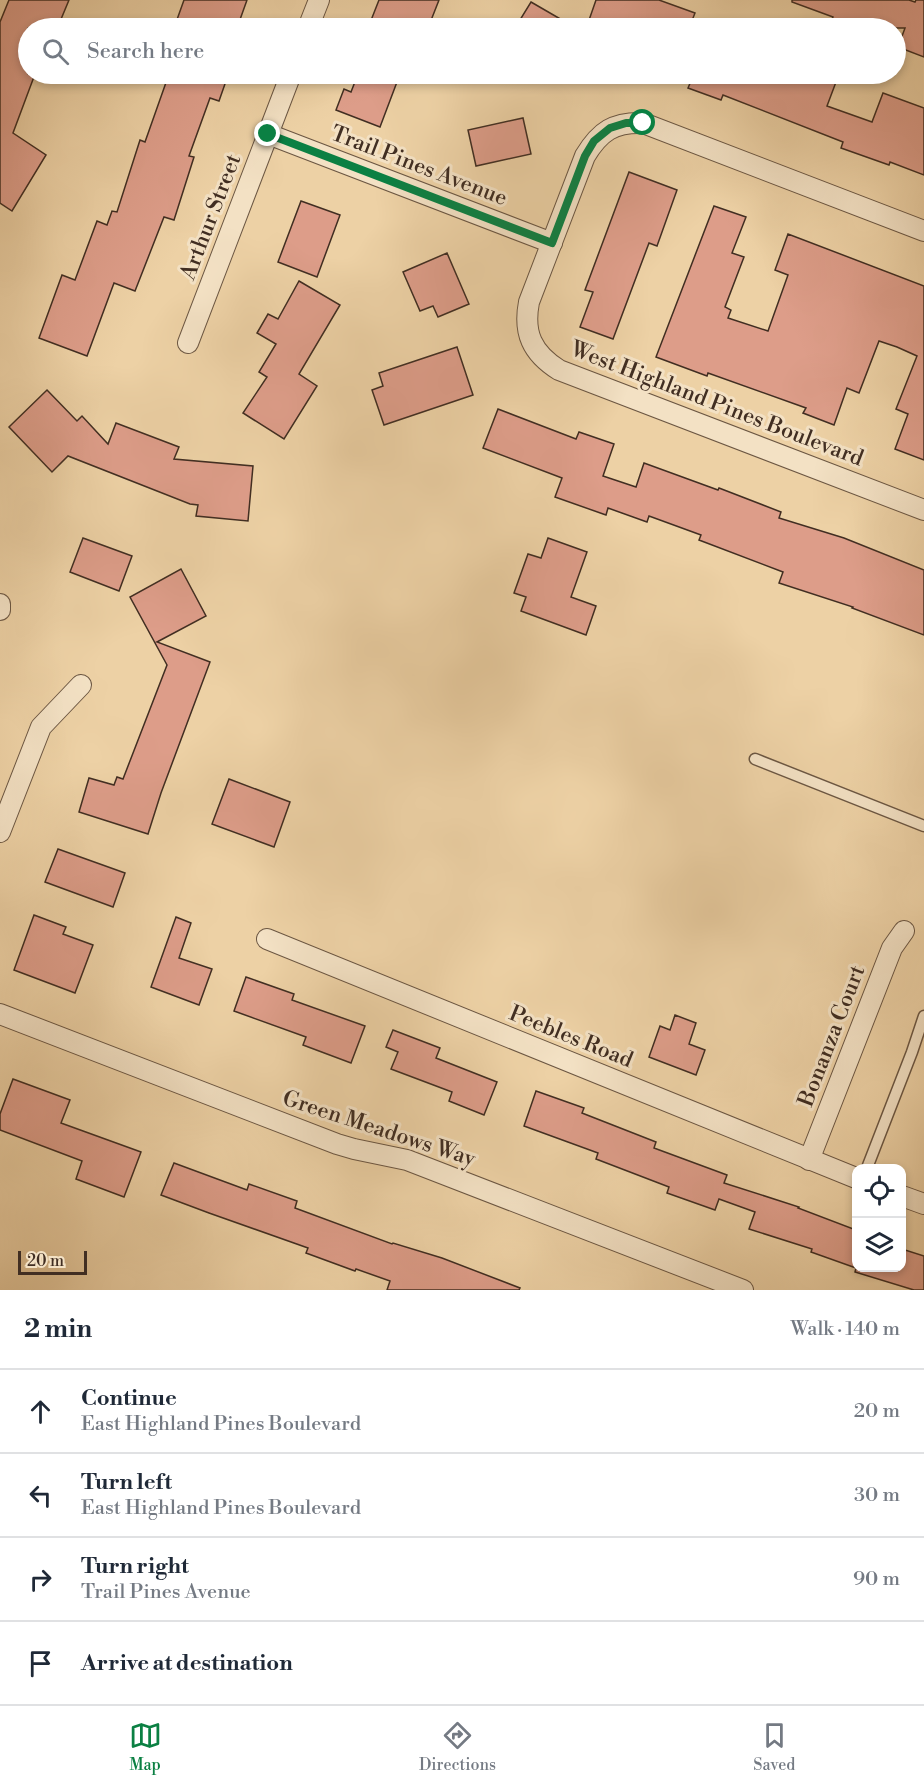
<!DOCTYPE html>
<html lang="en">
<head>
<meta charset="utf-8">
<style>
  :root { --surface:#fff; --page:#f2f2f3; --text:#1f2937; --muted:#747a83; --line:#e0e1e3; --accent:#0b8043 }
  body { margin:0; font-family:"Libre Bodoni",serif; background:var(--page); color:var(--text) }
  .controls { position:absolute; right:18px; bottom:18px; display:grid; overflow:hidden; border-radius:12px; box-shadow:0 3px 9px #0003 }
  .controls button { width:54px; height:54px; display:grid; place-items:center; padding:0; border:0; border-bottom:2px solid var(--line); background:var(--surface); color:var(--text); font:30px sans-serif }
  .scale { position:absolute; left:18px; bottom:15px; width:69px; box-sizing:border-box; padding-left:6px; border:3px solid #412e22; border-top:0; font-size:16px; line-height:21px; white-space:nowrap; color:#412e22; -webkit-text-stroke:4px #f3e1c4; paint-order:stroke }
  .stop { position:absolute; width:18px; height:18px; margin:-14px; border:4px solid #0b8043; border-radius:50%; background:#fff }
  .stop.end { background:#0b8043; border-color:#fff; box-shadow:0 2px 6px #0008 }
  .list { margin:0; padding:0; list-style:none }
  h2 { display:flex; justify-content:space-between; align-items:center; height:78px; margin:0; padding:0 24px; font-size:26px }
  h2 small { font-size:20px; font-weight:400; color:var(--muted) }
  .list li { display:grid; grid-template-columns:39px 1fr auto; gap:18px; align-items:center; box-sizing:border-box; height:84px; padding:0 24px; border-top:2px solid var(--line) }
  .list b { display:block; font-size:22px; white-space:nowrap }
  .list p { margin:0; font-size:20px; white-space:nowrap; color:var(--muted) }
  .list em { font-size:20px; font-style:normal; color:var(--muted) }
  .icon { flex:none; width:33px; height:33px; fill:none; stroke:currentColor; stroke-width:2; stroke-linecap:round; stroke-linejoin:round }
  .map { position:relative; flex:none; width:924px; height:1290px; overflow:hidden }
  .search { position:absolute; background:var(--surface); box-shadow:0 3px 9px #0003; left:18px; right:18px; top:18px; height:66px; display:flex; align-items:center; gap:15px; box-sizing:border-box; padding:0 21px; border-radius:33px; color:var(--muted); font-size:22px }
  .sheet { height:414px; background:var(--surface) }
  nav { display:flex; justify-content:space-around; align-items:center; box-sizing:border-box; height:84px; border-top:2px solid var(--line); background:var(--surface); font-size:16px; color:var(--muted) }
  nav a { display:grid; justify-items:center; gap:3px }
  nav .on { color:var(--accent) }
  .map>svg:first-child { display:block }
  .building { fill:#dd9d89; stroke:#412e22; stroke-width:1.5 }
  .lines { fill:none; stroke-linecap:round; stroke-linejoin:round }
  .service-casing { stroke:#6c5743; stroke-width:13 }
  .minor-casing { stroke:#6c5743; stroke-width:22 }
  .service { stroke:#f3e1c4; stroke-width:10 }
  .minor { stroke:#f3e1c4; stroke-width:20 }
  .route { stroke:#0b8043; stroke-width:8 }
  .labels { text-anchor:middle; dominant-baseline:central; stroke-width:6; stroke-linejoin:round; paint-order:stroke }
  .street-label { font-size:22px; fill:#412e22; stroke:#f3e1c4 }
</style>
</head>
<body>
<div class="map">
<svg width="924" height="1290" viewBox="0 0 924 1290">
  <rect width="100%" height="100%" fill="#edd1a5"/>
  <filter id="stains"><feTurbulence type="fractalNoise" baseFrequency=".00333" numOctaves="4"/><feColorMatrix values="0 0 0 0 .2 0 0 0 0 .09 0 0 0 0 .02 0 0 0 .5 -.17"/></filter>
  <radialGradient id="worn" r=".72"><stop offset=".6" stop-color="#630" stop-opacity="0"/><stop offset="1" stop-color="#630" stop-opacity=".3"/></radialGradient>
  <!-- building -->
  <g class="building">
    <path d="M9,0H69L59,24L51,21L48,28H28V74H35L13,133L46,155L12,211L0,203V22Z"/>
    <path d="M184,0H247L237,28H174Z"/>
    <path d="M379,0H439L428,28H368Z"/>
    <path d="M596,0H659L695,13L689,28H645L631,23L629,28H604L588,23Z"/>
    <path d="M792,0H909L915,2L916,0H924V57L898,47L905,28H829L833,17L792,2Z"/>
    <path d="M531,2L576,28H515Z"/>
    <path d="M169,74H205L226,81L219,101L210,98L189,156L194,157L174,220L164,217L135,291L114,283L87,356L39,338L62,275L75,280L97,221L107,225L112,211L117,212L140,140L145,142Z"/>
    <path d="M358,74H400L380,127L336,110L344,89L351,92Z"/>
    <path d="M694,74H839L827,106L872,122L883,93L924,108V175L890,162L889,165L841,148L843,142L723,95L721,100L688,88Z"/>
    <path d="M523,118L531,154L476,166L468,130Z"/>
    <path d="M629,172L677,190L657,246L649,243L613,339L580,327L593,292L585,290Z"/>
    <path d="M301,201L340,215L317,277L278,262Z"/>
    <path d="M714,206L746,217L732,253L744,257L725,307L731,310L728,318L768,331L788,275L775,270L788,234L924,286V460L895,449L908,414L896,409L917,356L897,347L879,341L859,393L847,388L834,425L803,413L806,408L708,373L707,376L656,357Z"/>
    <path d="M447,253L469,304L438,317L433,306L420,311L403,272Z"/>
    <path d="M299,281L340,305L299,374L317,386L284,439L243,413L267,377L259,372L276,344L257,333L268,314L278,319Z"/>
    <path d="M457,347L473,395L384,425L372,390L383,386L379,373Z"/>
    <path d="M47,390L77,421L82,416L108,444L116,423L179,447L174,459L253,466L248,521L196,516L198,505L190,504L68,456L52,472L9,427Z"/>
    <path d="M498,409L576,439L579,432L614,444L603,476L636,487L644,463L718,490L719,488L781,512L779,518L844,538L924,570V635L852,608L853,607L779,583L783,572L699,540L701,535L649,516L647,522L608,508L606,515L555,497L562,478L483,448Z"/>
    <path d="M83,538L132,556L119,591L70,572Z"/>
    <path d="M548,538L587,552L571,597L596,606L586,635L521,611L526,597L514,593L528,554L541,558Z"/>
    <path d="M181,569L206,616L157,642L210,662L161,793L148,834L79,812L89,778L114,785L117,777L123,779L167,665L130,597Z"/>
    <path d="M229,779L290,802L274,847L212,824Z"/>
    <path d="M58,849L125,873L113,907L45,882Z"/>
    <path d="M34,915L66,927L63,934L93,945L75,993L14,970Z"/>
    <path d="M176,917L191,923L179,958L212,969L199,1005L151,987Z"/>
    <path d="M246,977L294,994L292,1000L365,1026L351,1063L303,1045L306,1037L234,1011Z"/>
    <path d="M675,1015L696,1023L689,1044L705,1050L696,1075L649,1057L660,1026L670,1030Z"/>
    <path d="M393,1030L440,1048L436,1058L497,1082L484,1115L449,1101L452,1092L391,1069L398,1052L386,1047Z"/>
    <path d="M13,1079L70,1100L61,1123L141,1152L124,1197L76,1179L82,1161L0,1130V1114Z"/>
    <path d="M536,1091L584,1108L582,1113L656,1142L654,1148L727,1175L724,1183L799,1207L798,1208L856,1230V1268H902V1249L924,1256V1290H914L855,1272L856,1268L811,1252L812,1249L749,1229L755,1212L719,1199L715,1210L667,1193L669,1187L596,1159L598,1153L524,1126Z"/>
    <path d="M174,1163L247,1190L249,1184L297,1201L295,1208L392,1244L393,1243L442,1258L520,1288L519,1290H387L390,1281L356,1269L355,1271L306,1253L308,1248L209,1213L161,1195Z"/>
  </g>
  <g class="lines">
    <!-- service casing -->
    <g class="service-casing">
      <g id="service">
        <path d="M755,759L924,826"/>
        <path d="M867,1168L912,1052L924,1016"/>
      </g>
    </g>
    <!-- minor casing -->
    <g class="minor-casing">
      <g id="minor">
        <path d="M308,28L319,0"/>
        <path d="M268,134L552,243"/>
        <path d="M924,231L643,123C614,122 600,131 585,156L529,302C523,333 532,353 559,370L924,510"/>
        <path d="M188,343L291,74"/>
        <path d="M0,604V610"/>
        <path d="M0,832L41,727L81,685"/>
        <path d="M267,939L856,1178"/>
        <path d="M0,1014L337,1144L354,1149L407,1160L743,1290"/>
        <path d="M809,1160L892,948L904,931"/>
        <path d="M902,1196L924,1204"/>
      </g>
    </g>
    <!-- service -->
    <use href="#service" class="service"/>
    <!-- minor -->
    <use href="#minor" class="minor"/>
  </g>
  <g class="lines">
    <!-- route -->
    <path class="route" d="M268,134L552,243L585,156L594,141L610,128L626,123H643"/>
  </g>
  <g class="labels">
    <!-- street labels -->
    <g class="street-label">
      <text transform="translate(419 166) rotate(21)">Trail Pines Avenue</text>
      <text transform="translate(211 217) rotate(-69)">Arthur Street</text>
      <text transform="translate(717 404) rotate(21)">West Highland Pines Boulevard</text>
      <text transform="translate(832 1036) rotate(-69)">Bonanza Court</text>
      <text transform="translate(571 1037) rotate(22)">Peebles Road</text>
      <text transform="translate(379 1129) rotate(18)">Green Meadows Way</text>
    </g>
  </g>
  <rect width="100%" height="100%" filter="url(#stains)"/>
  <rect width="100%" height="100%" fill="url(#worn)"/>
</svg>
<div class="controls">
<button><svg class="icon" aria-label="locate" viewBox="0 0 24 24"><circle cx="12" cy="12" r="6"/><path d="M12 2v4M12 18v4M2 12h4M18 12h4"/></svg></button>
<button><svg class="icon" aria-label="layers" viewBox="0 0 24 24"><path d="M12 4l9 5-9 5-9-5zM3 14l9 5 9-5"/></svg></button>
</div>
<div class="scale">20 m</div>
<div class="stop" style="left:643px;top:123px"></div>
<div class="stop end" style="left:268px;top:134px"></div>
<div class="search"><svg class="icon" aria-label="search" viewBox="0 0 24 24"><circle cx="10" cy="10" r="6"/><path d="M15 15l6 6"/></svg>Search here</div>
</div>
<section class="sheet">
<h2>2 min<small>Walk · 140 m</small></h2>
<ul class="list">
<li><svg class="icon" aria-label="ahead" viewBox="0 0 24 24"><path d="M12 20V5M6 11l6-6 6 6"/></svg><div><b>Continue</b><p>East Highland Pines Boulevard</p></div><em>20 m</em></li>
<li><svg class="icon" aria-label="left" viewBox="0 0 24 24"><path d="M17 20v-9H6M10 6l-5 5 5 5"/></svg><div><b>Turn left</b><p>East Highland Pines Boulevard</p></div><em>30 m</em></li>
<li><svg class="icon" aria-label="right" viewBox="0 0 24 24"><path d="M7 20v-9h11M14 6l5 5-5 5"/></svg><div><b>Turn right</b><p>Trail Pines Avenue</p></div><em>90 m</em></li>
<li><svg class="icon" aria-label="arrive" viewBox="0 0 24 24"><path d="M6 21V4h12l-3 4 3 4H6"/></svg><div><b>Arrive at destination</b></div></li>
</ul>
</section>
<nav>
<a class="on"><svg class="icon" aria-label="map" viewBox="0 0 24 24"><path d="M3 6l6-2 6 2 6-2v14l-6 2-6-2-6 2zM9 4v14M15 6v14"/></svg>Map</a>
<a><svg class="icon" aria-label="directions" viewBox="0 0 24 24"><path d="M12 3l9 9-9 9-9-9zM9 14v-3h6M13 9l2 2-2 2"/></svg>Directions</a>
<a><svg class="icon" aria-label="saved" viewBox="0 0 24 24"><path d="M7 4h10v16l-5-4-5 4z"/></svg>Saved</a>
</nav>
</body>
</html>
